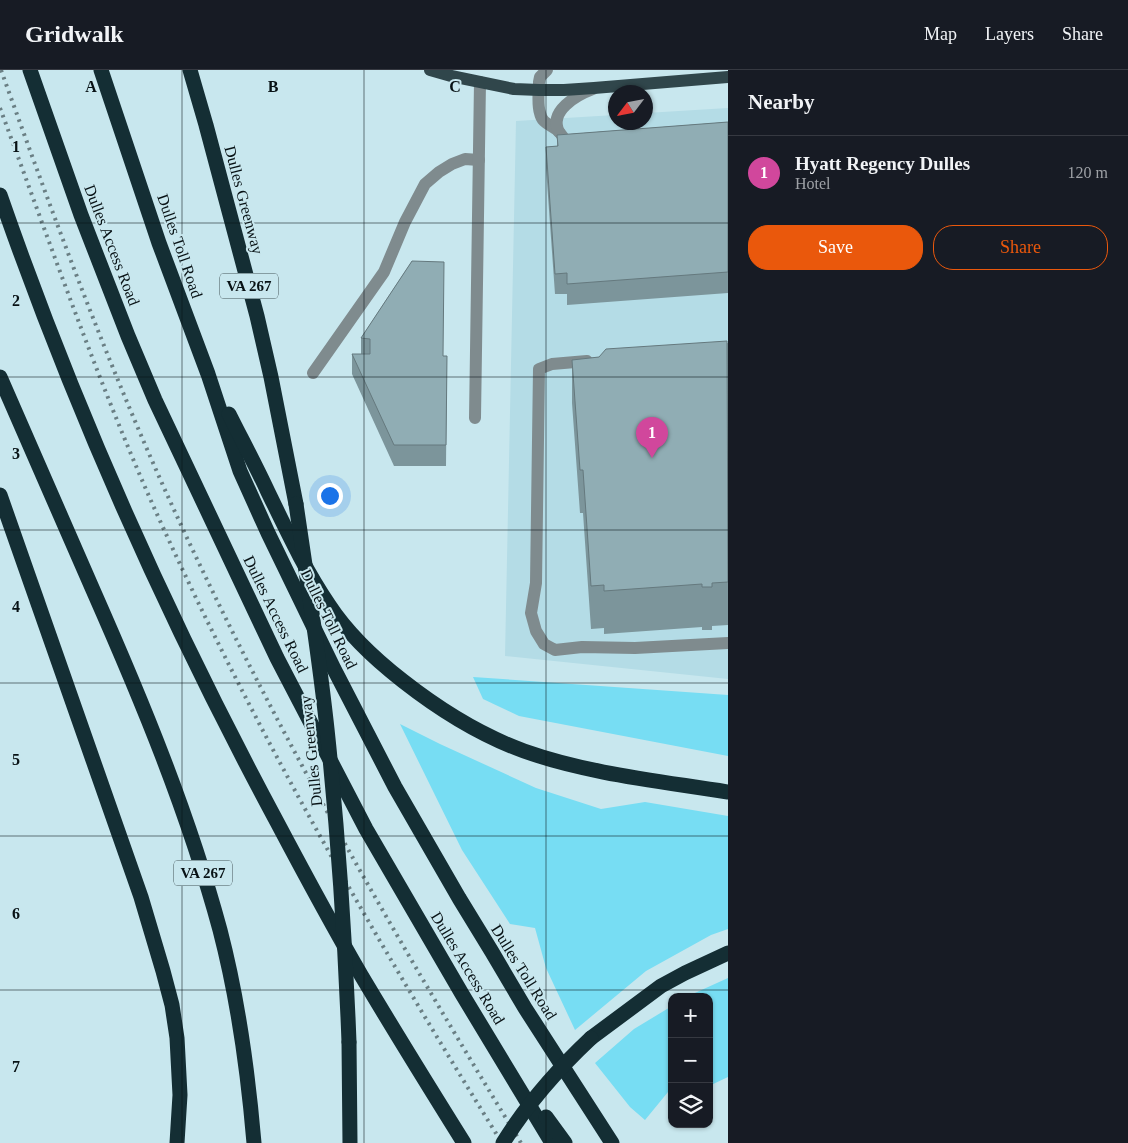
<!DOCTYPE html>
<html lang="en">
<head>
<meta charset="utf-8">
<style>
  :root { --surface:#171b24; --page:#20242c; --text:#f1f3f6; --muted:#9ea1a6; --line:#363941; --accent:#ea580c }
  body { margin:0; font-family:Georgia,serif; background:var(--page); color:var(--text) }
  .controls { position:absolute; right:15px; bottom:15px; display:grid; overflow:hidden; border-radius:10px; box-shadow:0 1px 4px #0004 }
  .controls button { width:45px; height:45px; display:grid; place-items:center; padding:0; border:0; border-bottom:1px solid var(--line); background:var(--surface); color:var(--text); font:25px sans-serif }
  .compass { position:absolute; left:608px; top:15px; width:45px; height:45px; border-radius:50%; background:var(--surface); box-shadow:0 1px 4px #0004; rotate:238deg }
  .you { position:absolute; left:329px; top:425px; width:18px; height:18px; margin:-12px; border:4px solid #fff; border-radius:50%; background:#1a73e8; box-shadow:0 0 0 8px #1a73e833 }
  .badge { display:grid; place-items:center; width:32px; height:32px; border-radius:50%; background:var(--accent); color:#fff; font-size:16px; font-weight:700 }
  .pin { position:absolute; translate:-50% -41px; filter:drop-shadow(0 1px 2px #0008) }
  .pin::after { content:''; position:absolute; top:26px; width:18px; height:15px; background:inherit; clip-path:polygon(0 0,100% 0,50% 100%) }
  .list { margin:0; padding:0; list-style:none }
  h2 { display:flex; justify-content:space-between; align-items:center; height:65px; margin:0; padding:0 20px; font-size:21px }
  h2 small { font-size:16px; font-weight:400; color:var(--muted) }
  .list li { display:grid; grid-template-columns:32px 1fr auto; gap:15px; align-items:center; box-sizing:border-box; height:75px; padding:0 20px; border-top:1px solid var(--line) }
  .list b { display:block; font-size:19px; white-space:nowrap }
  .list p { margin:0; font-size:16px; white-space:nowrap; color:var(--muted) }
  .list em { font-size:16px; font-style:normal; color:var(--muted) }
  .actions { display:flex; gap:10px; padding:15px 20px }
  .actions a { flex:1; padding:11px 0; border:1px solid var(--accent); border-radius:20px; text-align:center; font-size:18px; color:var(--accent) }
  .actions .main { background:var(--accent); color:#fff }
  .icon { flex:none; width:28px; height:28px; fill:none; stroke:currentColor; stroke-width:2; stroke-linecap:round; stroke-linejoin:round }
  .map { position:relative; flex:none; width:728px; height:1073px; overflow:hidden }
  header { display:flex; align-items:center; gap:30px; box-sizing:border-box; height:70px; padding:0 25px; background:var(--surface); border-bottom:1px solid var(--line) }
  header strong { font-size:24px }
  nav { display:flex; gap:28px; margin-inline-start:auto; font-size:18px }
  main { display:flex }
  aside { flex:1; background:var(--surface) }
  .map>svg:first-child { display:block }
  .built { fill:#b4dce6 }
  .green { fill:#77ddf3 }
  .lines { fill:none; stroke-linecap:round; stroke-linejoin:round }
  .minor { stroke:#7f8b8e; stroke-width:12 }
  .major { stroke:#30464b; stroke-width:12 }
  .highway { stroke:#142e34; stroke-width:15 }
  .rail { stroke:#6a7f84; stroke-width:4; stroke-dasharray:2.5 5; stroke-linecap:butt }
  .highway-bridge { stroke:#142e34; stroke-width:15 }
  .wall { fill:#7c959b }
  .building { fill:#90adb4; stroke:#65797e }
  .grid { fill:none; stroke:#081215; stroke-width:1; stroke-opacity:0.55 }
  .labels { text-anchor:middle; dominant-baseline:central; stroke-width:4; stroke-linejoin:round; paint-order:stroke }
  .shield { fill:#c8e7ee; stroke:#425256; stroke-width:1 }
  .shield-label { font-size:15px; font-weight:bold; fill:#081215 }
  .street-label { font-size:16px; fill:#081215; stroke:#c8e7ee }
  .grid-label { font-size:16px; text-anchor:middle; font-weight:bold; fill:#081215; stroke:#c8e7ee; stroke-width:4; stroke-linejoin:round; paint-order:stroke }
</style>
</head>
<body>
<header>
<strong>Gridwalk</strong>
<nav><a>Map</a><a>Layers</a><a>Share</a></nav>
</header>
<main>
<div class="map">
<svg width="728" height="1073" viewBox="0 0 728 1073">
  <rect width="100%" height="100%" fill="#c8e7ee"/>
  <!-- built -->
  <path class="built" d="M728,38V609L505,586L516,51L615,45L616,52H646V43Z"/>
  <!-- green -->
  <g class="green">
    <path d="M473,607L728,625V686L519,646L483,629Z"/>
    <path d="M400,654L440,674L536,718L601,739L645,732L728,746V859L711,865L646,901L575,960L546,898L535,858L510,854L462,780Z"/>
    <path d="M728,908V1007L709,1016V927H686Z"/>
    <path d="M672,936V1021L668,1022L645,1050L630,1037L595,993L634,959Z"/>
  </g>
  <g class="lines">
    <!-- minor -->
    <g class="minor">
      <path d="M547,0L540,7L539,12C539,22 537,34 540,43C542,53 549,54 556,59C562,64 566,71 569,79"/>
      <path d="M559,62C548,41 577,25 593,19"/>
      <path d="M587,291L552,294L539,299L536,513L531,543L536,561L544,574L555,580L582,577L635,578L728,573"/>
      <path d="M313,303L384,202L405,152L425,114L439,102L452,94L465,89L479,90"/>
      <path d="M475,348L480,12"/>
    </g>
    <!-- major -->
    <path class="major" d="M430,0L451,6L514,19L539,20H564L594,18L728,7"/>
    <!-- highway -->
    <g class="highway">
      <path d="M30,0L81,145L128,266L155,330L277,588L366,759L462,924L552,1073"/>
      <path d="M101,0L159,173L208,304L240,401L268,463L334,599L395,717L459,828L492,882L525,938L612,1073"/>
      <path d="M190,0L206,55L257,246L271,307L296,434"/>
      <path d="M0,125C75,341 169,551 277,752C304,803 332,855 361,905C395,962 429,1017 464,1073"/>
      <path d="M0,307C31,378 62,449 93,520C142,631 188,742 220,860C238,929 248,1002 254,1073"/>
      <path d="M229,344C242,370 256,396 268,422C287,461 305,500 329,535C348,564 376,590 403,611C440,640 480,665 524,681C589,704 660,711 728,722"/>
      <path d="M0,425L141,827L163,901L172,935L177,968L180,1025L177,1073"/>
      <path d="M591,968L661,916L685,903L728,883"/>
      <path d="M349,972L350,1073"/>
      <path d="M546,1047L565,1073"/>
    </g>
    <!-- rail -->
    <g class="rail">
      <path d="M1,0C53,145 106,290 170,431C271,653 394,865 521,1073"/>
      <path d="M0,38C49,170 95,304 152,433C251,655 374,867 502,1073"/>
    </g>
    <!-- highway-bridge -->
    <g class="highway-bridge">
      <path d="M296,434C307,509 319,584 327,659C338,763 345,867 349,972"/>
      <path d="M503,1073C527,1034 558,999 591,968"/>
    </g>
  </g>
  <!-- wall -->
  <g class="wall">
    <path d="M728,52V223L567,235V224H555L546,98V77L557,76V65Z"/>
    <path d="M412,191L443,286H447L446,396H394L352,304V284H361V268Z"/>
    <path d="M728,273V555L712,556V560H702V557L604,564V558L591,559L583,443H580L572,333V290Z"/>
  </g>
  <!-- building -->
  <g class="building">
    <path d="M728,52V202L567,214V203L555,204L546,77L558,76L557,65Z"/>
    <path d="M412,191L444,192L443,286H447L446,375H394L352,284H370V269L361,268Z"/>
    <path d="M727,271L728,512L712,513V517H702V514L604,521V515L591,516L583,400H580L572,290L599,287L606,279Z"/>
  </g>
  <!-- grid -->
  <path class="grid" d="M182,0V1073M364,0V1073M546,0V1073M0,153H728M0,307H728M0,460H728M0,613H728M0,766H728M0,920H728"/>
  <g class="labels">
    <!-- shield labels -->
    <g class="shield">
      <rect x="220" y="203.5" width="58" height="25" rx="4"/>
      <rect x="174" y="790.5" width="58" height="25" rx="4"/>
    </g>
    <g class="shield-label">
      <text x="249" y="216">VA 267</text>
      <text x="203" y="803">VA 267</text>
    </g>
    <!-- street labels -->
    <g class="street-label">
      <text transform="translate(244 130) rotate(75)">Dulles Greenway</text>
      <text transform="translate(112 175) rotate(69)">Dulles Access Road</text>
      <text transform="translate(180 176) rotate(71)">Dulles Toll Road</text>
      <text transform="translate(276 544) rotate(64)">Dulles Access Road</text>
      <text transform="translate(329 549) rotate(64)">Dulles Toll Road</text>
      <text transform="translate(311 681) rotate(-96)">Dulles Greenway</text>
      <text transform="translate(468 898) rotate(59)">Dulles Access Road</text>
      <text transform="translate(524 902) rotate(58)">Dulles Toll Road</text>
    </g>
  </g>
  <g class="grid-label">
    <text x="91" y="22">A</text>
    <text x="273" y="22">B</text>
    <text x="455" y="22">C</text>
    <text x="16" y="82">1</text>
    <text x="16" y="236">2</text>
    <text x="16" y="389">3</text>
    <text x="16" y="542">4</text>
    <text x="16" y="695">5</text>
    <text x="16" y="849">6</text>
    <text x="16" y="1002">7</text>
  </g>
</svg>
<div class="controls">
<button>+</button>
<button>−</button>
<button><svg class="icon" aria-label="layers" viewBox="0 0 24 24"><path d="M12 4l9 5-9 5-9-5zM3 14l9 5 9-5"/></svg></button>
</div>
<svg class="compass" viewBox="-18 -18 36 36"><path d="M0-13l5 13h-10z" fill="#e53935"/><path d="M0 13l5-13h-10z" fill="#9ea1a6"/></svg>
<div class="you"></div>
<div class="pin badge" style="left:652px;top:388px;background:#d1479c">1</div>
</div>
<aside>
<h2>Nearby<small></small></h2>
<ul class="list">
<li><span class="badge" style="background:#d1479c">1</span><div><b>Hyatt Regency Dulles</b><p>Hotel</p></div><em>120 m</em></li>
</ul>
<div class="actions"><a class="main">Save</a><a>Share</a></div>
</aside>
</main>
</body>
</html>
